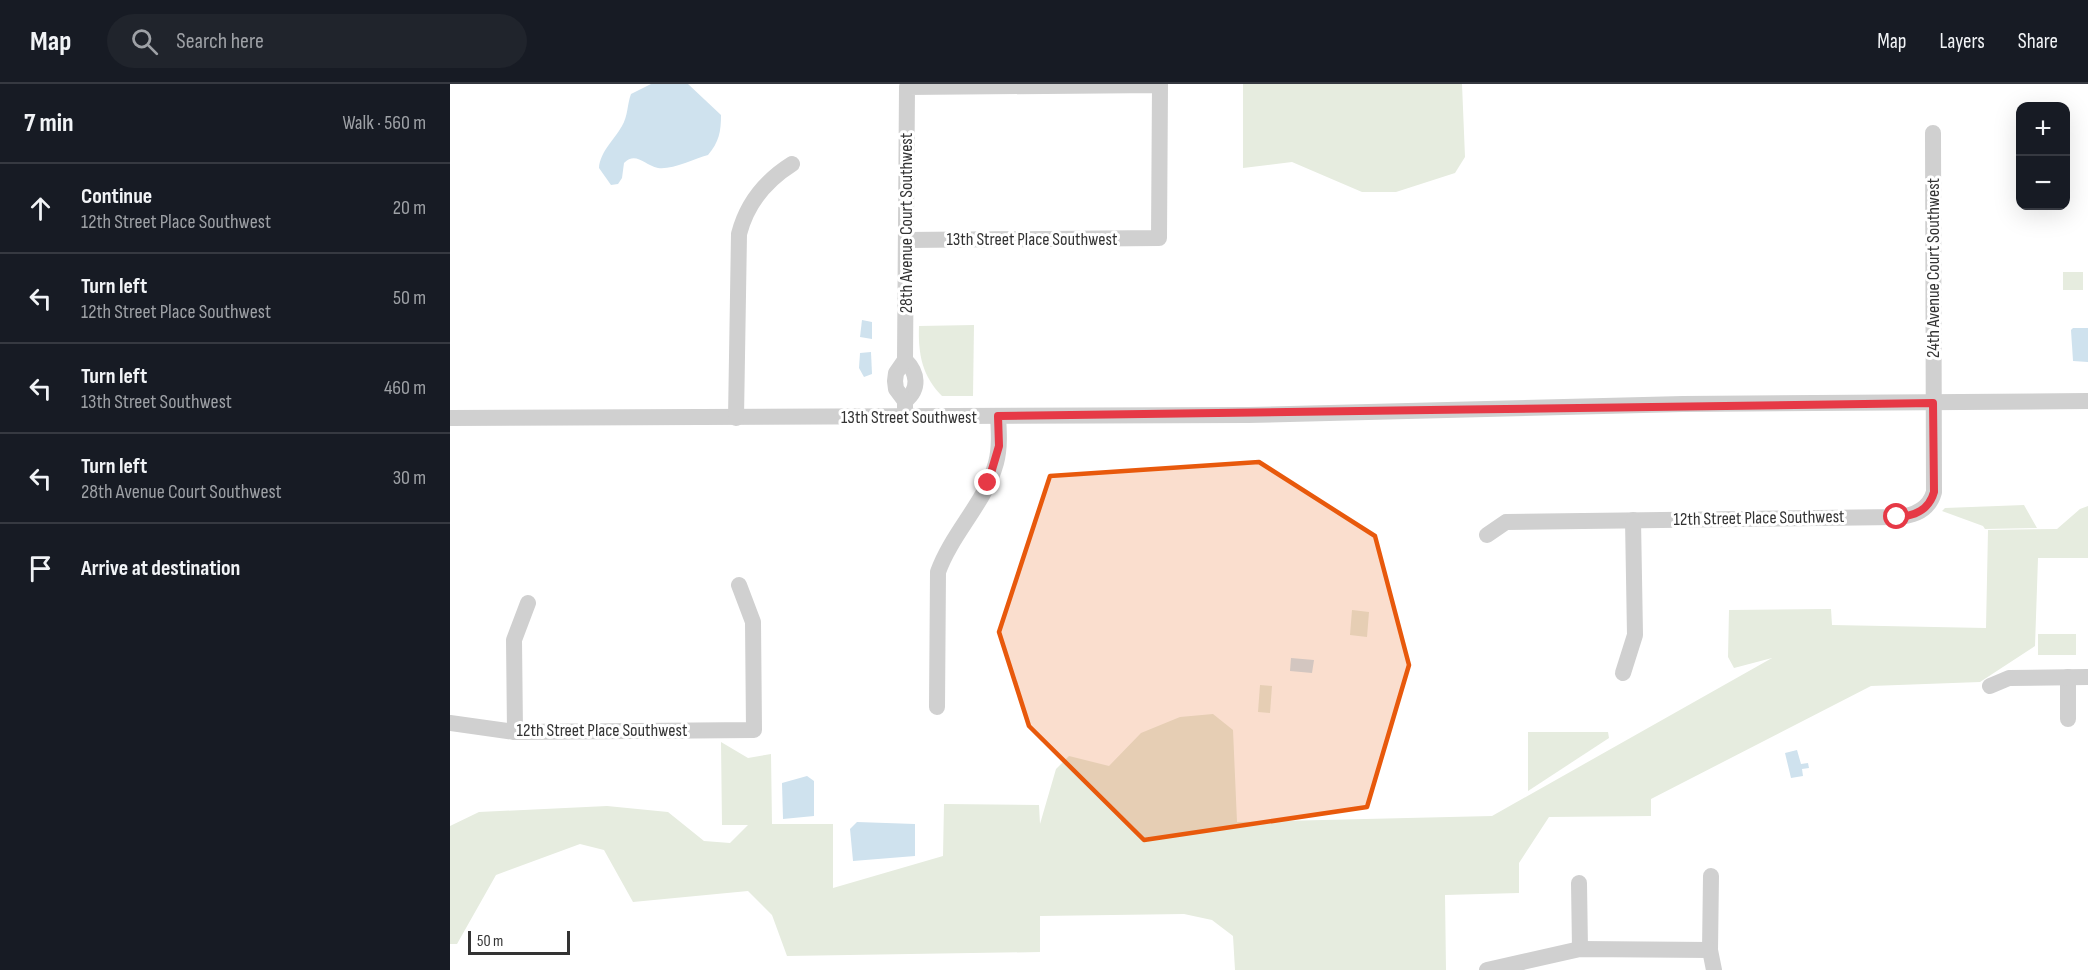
<!DOCTYPE html>
<html lang="en">
<head>
<meta charset="utf-8">
<style>
  :root { --surface:#171b24; --page:#20242c; --text:#f1f3f6; --muted:#9ea1a6; --line:#363941 }
  body { margin:0; font-family:"Sofia Sans Condensed",sans-serif; background:var(--page); color:var(--text) }
  .controls { position:absolute; right:18px; top:18px; display:grid; overflow:hidden; border-radius:12px; box-shadow:0 6px 24px #0002 }
  .controls button { width:54px; height:54px; display:grid; place-items:center; padding:0; border:0; border-bottom:2px solid var(--line); background:var(--surface); color:var(--text); font:30px sans-serif }
  .scale { position:absolute; left:18px; bottom:15px; width:102px; box-sizing:border-box; padding-left:6px; border:3px solid #333; border-top:0; font-size:16px; line-height:21px; white-space:nowrap; color:#333; -webkit-text-stroke:4px #fff; paint-order:stroke }
  .stop { position:absolute; width:18px; height:18px; margin:-14px; border:4px solid #e63946; border-radius:50%; background:#fff }
  .stop.end { background:#e63946; border-color:#fff; box-shadow:0 2px 6px #0008 }
  .list { margin:0; padding:0; list-style:none }
  h2 { display:flex; justify-content:space-between; align-items:center; height:78px; margin:0; padding:0 24px; font-size:26px }
  h2 small { font-size:20px; font-weight:400; color:var(--muted) }
  .list li { display:grid; grid-template-columns:39px 1fr auto; gap:18px; align-items:center; box-sizing:border-box; height:90px; padding:0 24px; border-top:2px solid var(--line) }
  .list b { display:block; font-size:22px; white-space:nowrap }
  .list p { margin:0; font-size:20px; white-space:nowrap; color:var(--muted) }
  .list em { font-size:20px; font-style:normal; color:var(--muted) }
  .icon { flex:none; width:33px; height:33px; fill:none; stroke:currentColor; stroke-width:2; stroke-linecap:round; stroke-linejoin:round }
  .map { position:relative; flex:none; width:1638px; height:886px; overflow:hidden }
  header { display:flex; align-items:center; gap:36px; box-sizing:border-box; height:84px; padding:0 30px; background:var(--surface); border-bottom:2px solid var(--line) }
  header strong { font-size:28px }
  nav { display:flex; gap:33px; margin-inline-start:auto; font-size:21px }
  .search { width:420px; height:54px; background:var(--page); display:flex; align-items:center; gap:15px; box-sizing:border-box; padding:0 21px; border-radius:33px; color:var(--muted); font-size:22px }
  main { display:flex }
  aside { flex:1; background:var(--surface) }
  .map>svg:first-child { display:block }
  .green { fill:#e6ecdf }
  .water { fill:#cfe2ee }
  .lines { fill:none; stroke-linecap:round; stroke-linejoin:round }
  .street { stroke:#d0d0d0; stroke-width:16 }
  .route { stroke:#e63946; stroke-width:8 }
  .marked { fill:#e8590c; fill-opacity:0.2; stroke:#e8590c; stroke-width:4.5; stroke-linejoin:round }
  .labels { text-anchor:middle; dominant-baseline:central; stroke-width:6; stroke-linejoin:round; paint-order:stroke }
  .street-label { font-size:18px; fill:#333; stroke:#fff }
</style>
</head>
<body>
<header>
<strong>Map</strong>
<div class="search"><svg class="icon" aria-label="search" viewBox="0 0 24 24"><circle cx="10" cy="10" r="6"/><path d="M15 15l6 6"/></svg>Search here</div>
<nav><a>Map</a><a>Layers</a><a>Share</a></nav>
</header>
<main>
<aside>
<h2>7 min<small>Walk · 560 m</small></h2>
<ul class="list">
<li><svg class="icon" aria-label="ahead" viewBox="0 0 24 24"><path d="M12 20V5M6 11l6-6 6 6"/></svg><div><b>Continue</b><p>12th Street Place Southwest</p></div><em>20 m</em></li>
<li><svg class="icon" aria-label="left" viewBox="0 0 24 24"><path d="M17 20v-9H6M10 6l-5 5 5 5"/></svg><div><b>Turn left</b><p>12th Street Place Southwest</p></div><em>50 m</em></li>
<li><svg class="icon" aria-label="left" viewBox="0 0 24 24"><path d="M17 20v-9H6M10 6l-5 5 5 5"/></svg><div><b>Turn left</b><p>13th Street Southwest</p></div><em>460 m</em></li>
<li><svg class="icon" aria-label="left" viewBox="0 0 24 24"><path d="M17 20v-9H6M10 6l-5 5 5 5"/></svg><div><b>Turn left</b><p>28th Avenue Court Southwest</p></div><em>30 m</em></li>
<li><svg class="icon" aria-label="arrive" viewBox="0 0 24 24"><path d="M6 21V4h12l-3 4 3 4H6"/></svg><div><b>Arrive at destination</b></div></li>
</ul>
</aside>
<div class="map">
<svg width="1638" height="886" viewBox="0 0 1638 886">
  <rect width="100%" height="100%" fill="#fff"/>
  <!-- green -->
  <g class="green">
    <path d="M793,0H1012L1015,73L1005,89L946,108H912L842,78L793,84Z"/>
    <rect x="1613" y="188" width="20" height="18"/>
    <path d="M524,241L523,312H492C472,292 468,270 469,242Z"/>
    <path d="M1574,421L1587,444L1535,445L1533,442L1492,427L1495,424Z"/>
    <path d="M1638,422V474H1588L1585,562L1530,598L1421,602L1201,715V732L1099,733L1069,779V809L995,811L996,886H785L783,852L762,836L734,830L590,832V868L337,872L322,831L298,807L183,818L154,766L130,760L46,791L7,860H0V742L29,728L157,722L218,728L254,757L280,759L298,741H272L271,658L298,674L321,670L322,740H383V804L493,772L494,720L589,721L590,740L606,685L619,672L659,682L691,649L730,633L763,630L783,646L787,738L1042,732L1322,574L1284,584L1278,573L1279,526L1381,525L1382,541L1536,544L1538,446L1607,445L1630,425Z"/>
    <path d="M902,526L919,528L917,553L900,551Z"/>
    <rect x="1588" y="550" width="38" height="21"/>
    <path d="M810,601L822,602L820,629L808,628Z"/>
    <path d="M1078,648H1158L1159,654L1078,707Z"/>
  </g>
  <!-- water -->
  <g class="water">
    <path d="M238,0L271,31C271,48 269,58 258,71C244,75 222,86 208,84C194,81 186,67 174,79L172,94L168,100L161,101L149,84C150,68 164,56 172,42C178,32 177,21 181,10L201,0Z"/>
    <path d="M412,236L422,238V255L410,253Z"/>
    <path d="M1623,244H1638V278L1623,277L1621,246Z"/>
    <path d="M421,268L422,290L414,293L409,284L410,269Z"/>
    <path d="M841,574L864,576L862,589L840,587Z"/>
    <path d="M1347,666L1351,680L1358,679L1359,684L1352,685L1353,692L1341,694L1335,669Z"/>
    <path d="M357,692L364,697V732L333,735L332,699Z"/>
    <path d="M407,738L465,740V772L403,777L400,745Z"/>
  </g>
  <g class="lines">
    <!-- street -->
    <g class="street">
      <path d="M455,317C470,305 468,289 455,276"/>
      <path d="M455,333V317L446,305L445,297L446,289L455,276L457,3L710,1L709,154L456,156"/>
      <path d="M0,334L798,331L1233,320L1638,317"/>
      <path d="M286,334L289,150C297,119 315,97 342,80"/>
      <path d="M1037,451L1056,438L1447,433C1464,432 1479,426 1484,408L1483,49"/>
      <path d="M1173,589L1185,551L1183,436"/>
      <path d="M1618,593V635"/>
      <path d="M1540,602L1559,594L1638,593"/>
      <path d="M487,623L488,488C502,449 535,419 546,379C550,364 549,348 548,332"/>
      <path d="M0,639L65,648L304,646L303,538L289,501"/>
      <path d="M65,648L64,556L78,519"/>
      <path d="M1261,792L1260,866L1264,886"/>
      <path d="M1129,799L1130,865"/>
      <path d="M1037,886L1130,865L1260,866"/>
    </g>
  </g>
  <g class="lines">
    <!-- route -->
    <path class="route" d="M538,399L549,362L548,332C860,330 1171,321 1483,319L1484,408C1479,426 1465,432 1447,433"/>
  </g>
  <!-- marked area -->
  <path class="marked" d="M809,378L925,452L959,581L917,723L694,756L579,642L549,548L600,392Z"/>
  <g class="labels">
    <!-- street labels -->
    <g class="street-label">
      <text transform="translate(456 139) rotate(-90)">28th Avenue Court Southwest</text>
      <text x="582" y="155">13th Street Place Southwest</text>
      <text transform="translate(1483 184) rotate(-90)">24th Avenue Court Southwest</text>
      <text x="459" y="333">13th Street Southwest</text>
      <text transform="translate(1309 434) rotate(-1)">12th Street Place Southwest</text>
      <text x="152" y="646">12th Street Place Southwest</text>
    </g>
  </g>
</svg>
<div class="controls">
<button>+</button>
<button>−</button>
</div>
<div class="scale">50 m</div>
<div class="stop" style="left:1447px;top:433px"></div>
<div class="stop end" style="left:538px;top:399px"></div>
</div>
</main>
</body>
</html>
